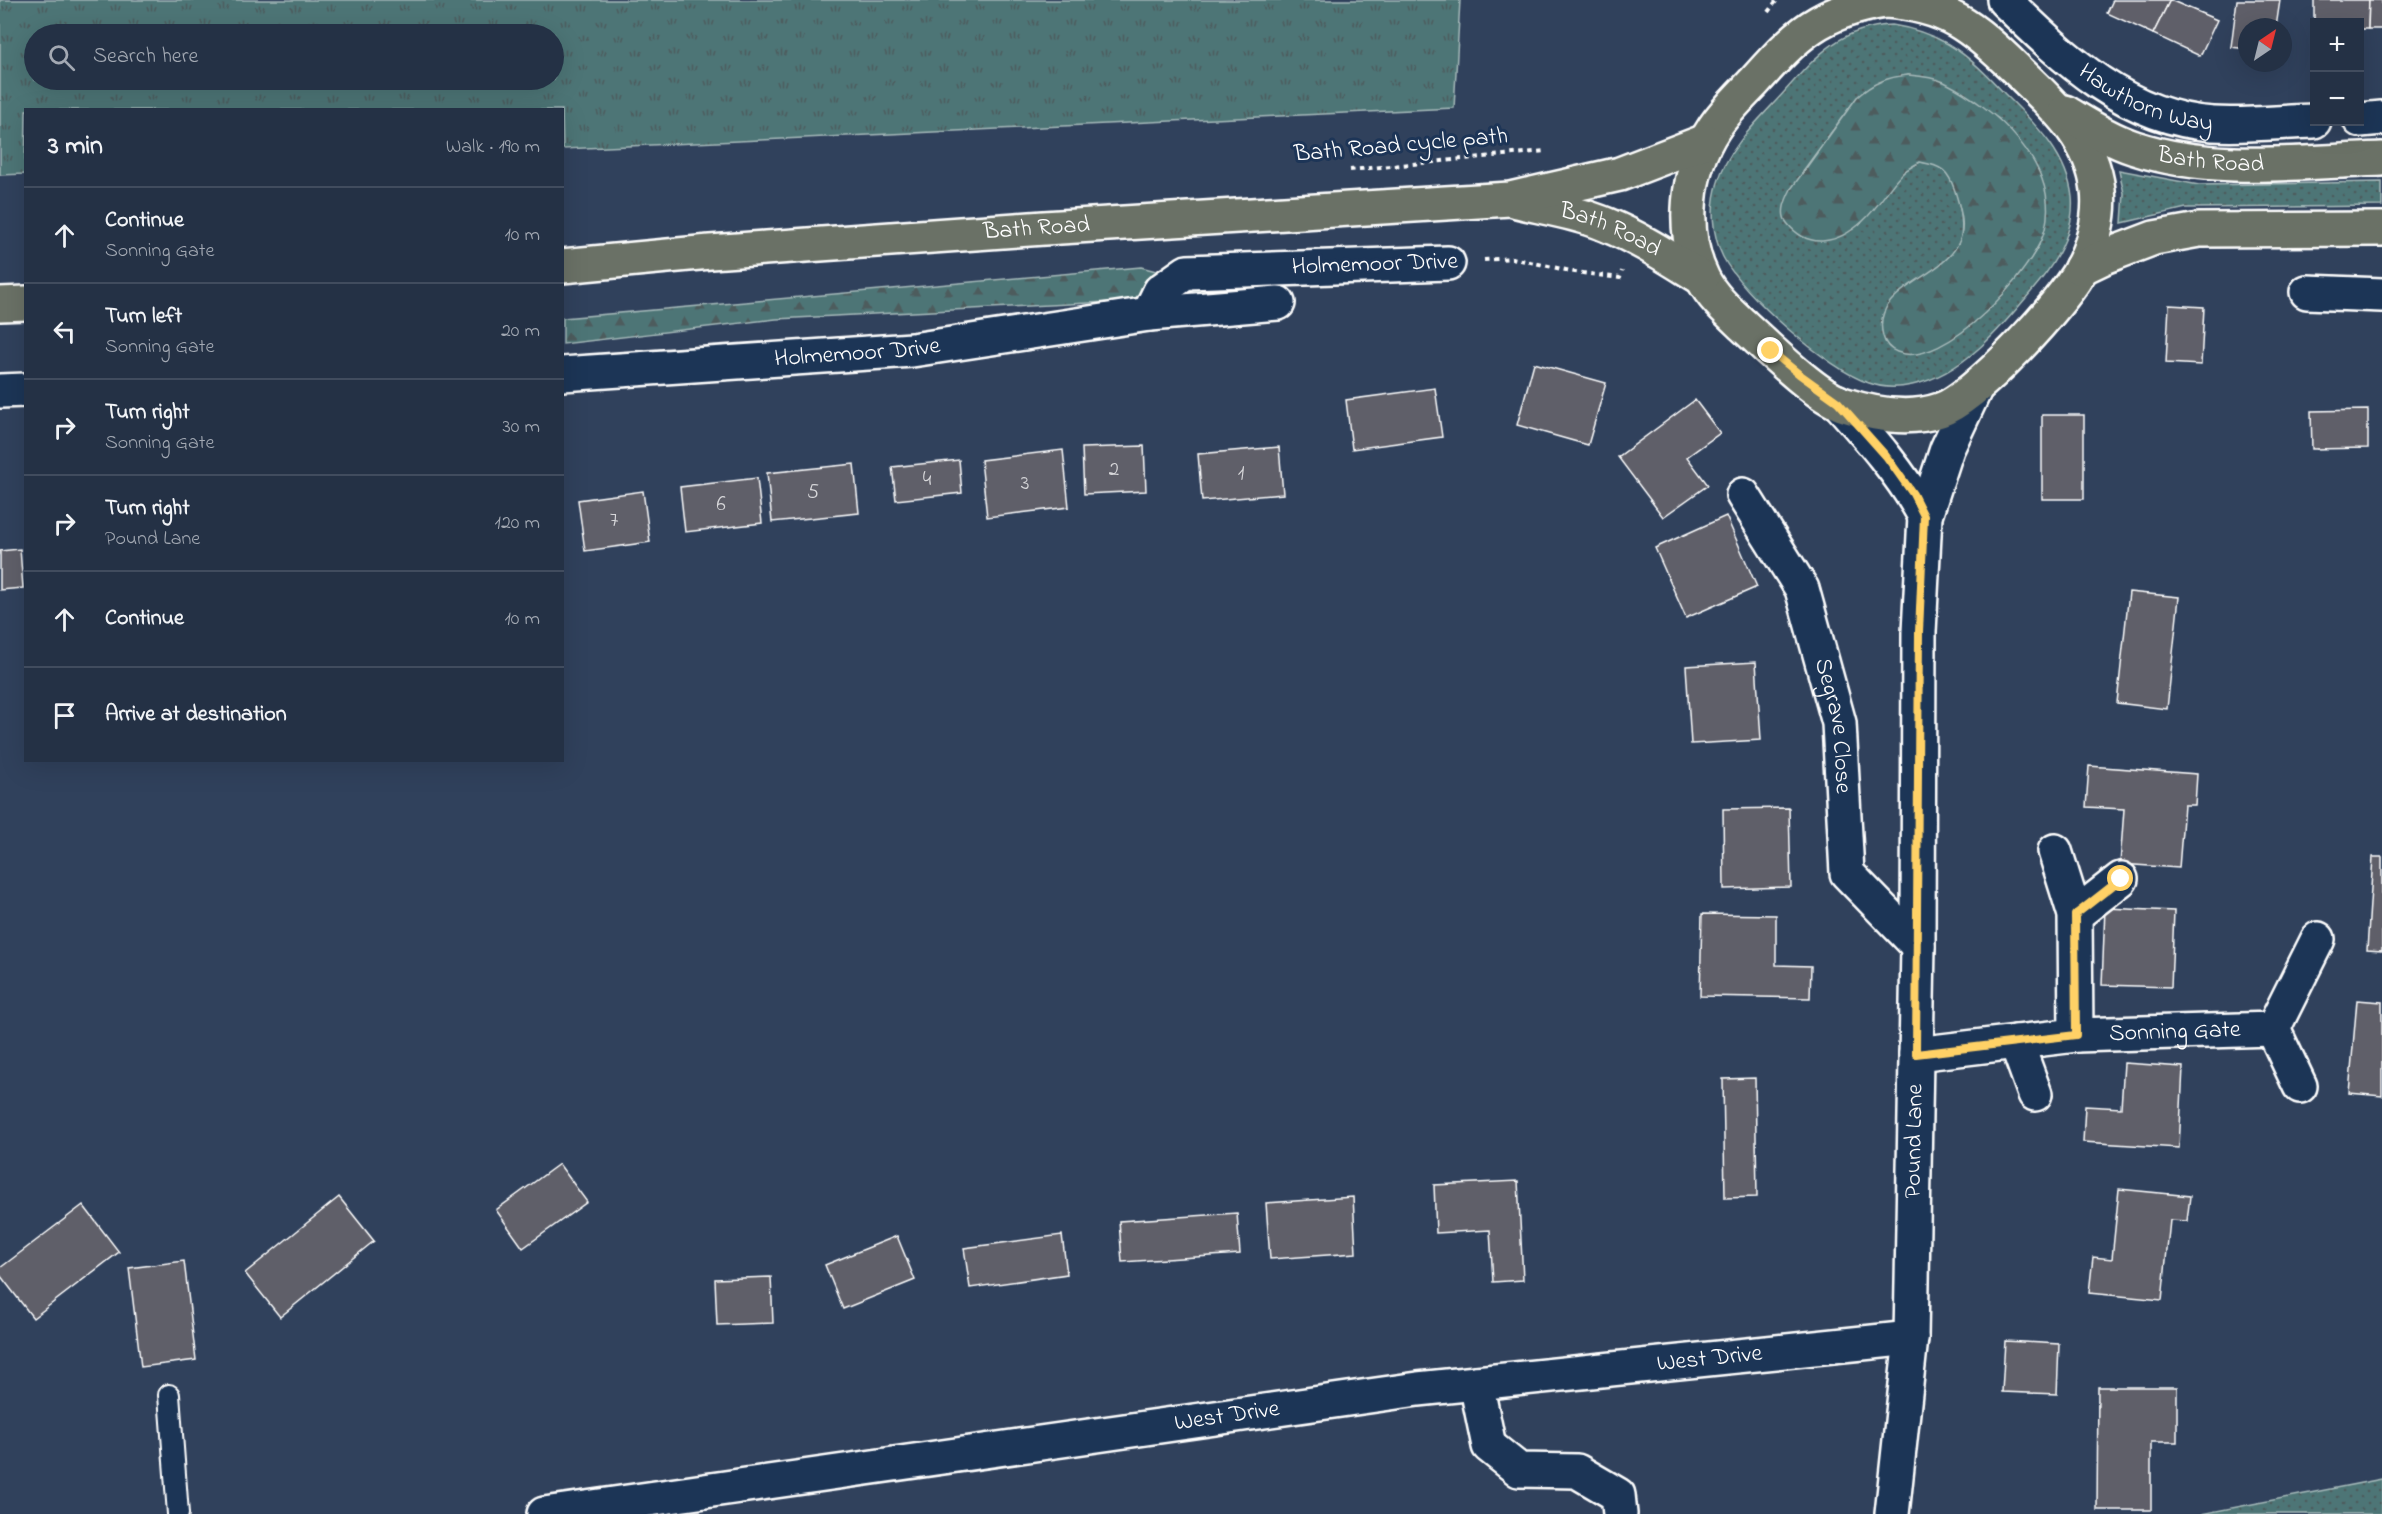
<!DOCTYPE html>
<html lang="en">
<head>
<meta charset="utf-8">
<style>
  :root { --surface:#243145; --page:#303d50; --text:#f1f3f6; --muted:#a3a9b3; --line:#414c5e }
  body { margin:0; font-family:"Indie Flower",sans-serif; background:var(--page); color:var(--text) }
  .controls { position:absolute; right:18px; top:18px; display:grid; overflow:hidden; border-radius:0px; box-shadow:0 6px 24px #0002 }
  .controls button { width:54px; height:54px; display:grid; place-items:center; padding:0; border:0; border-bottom:2px solid var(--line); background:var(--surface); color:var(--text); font:30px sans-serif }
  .compass { position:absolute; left:2238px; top:18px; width:54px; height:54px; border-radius:50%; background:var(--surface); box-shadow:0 6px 24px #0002; rotate:35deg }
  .stop { position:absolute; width:18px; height:18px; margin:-14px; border:4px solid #ffd166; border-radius:50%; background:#fff }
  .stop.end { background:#ffd166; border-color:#fff; box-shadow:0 2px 6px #0008 }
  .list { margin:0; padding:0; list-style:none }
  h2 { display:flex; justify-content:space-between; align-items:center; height:78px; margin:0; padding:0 24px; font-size:26px }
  h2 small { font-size:20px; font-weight:400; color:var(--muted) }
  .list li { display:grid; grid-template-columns:39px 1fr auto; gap:18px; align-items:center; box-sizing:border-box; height:96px; padding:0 24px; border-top:2px solid var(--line) }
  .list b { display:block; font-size:22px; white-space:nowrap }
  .list p { margin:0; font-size:20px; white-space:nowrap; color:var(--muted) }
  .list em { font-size:20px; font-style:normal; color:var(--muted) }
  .icon { flex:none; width:33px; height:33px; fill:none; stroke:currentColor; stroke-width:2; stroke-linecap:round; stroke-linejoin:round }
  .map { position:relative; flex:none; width:2382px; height:1514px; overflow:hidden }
  .search { position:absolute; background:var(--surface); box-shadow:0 6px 24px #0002; left:24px; top:24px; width:540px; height:66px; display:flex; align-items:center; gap:15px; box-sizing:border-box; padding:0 21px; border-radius:33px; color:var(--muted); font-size:22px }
  .panel { position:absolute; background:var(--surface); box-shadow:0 6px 24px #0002; left:24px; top:108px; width:540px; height:654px; border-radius:0px }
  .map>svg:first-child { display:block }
  .grass { fill:url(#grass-dots); stroke:#a6baba; stroke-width:1.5; fill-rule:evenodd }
  .forest { fill:url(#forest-firs); stroke:#a6baba; stroke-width:1.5 }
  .park { fill:url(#park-tufts); stroke:#a6baba; stroke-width:1.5; fill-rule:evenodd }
  .building { fill:#5e5e69; stroke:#fff; stroke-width:1.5 }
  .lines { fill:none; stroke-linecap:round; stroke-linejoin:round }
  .lane-casing { stroke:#fff; stroke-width:24 }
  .street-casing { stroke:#fff; stroke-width:38 }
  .secondary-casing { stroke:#fff; stroke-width:38 }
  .primary-casing { stroke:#fff; stroke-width:38 }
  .path { stroke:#fff; stroke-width:4; stroke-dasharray:4.5 4.5; stroke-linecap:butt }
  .lane { stroke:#1d3557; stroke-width:20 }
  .street { stroke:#1d3557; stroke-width:33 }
  .secondary { stroke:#1d3557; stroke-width:33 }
  .primary { stroke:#6a7166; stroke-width:33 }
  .route { stroke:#ffd166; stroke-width:8 }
  .labels { text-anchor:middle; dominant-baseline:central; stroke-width:6; stroke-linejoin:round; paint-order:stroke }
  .number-label { font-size:21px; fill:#d7d7da }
  .street-label { font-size:24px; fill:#fff; stroke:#1d3557 }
</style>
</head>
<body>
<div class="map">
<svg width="2382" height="1514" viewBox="0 0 2382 1514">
  <defs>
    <pattern id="grass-dots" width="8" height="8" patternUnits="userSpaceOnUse" patternTransform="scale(1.5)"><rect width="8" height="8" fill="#4e7476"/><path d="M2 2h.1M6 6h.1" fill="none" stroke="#4d5c5d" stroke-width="1.8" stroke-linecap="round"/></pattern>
    <pattern id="forest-firs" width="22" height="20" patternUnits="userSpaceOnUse" patternTransform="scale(1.5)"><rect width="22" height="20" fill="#4e7476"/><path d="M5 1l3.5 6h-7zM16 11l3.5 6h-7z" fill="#4d5c5d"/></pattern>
    <pattern id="park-tufts" width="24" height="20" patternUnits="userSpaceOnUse" patternTransform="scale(1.5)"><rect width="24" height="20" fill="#4e7476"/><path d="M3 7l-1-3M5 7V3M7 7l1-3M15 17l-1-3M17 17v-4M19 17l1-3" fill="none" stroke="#4d5c5d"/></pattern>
  </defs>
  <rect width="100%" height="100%" fill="#30415c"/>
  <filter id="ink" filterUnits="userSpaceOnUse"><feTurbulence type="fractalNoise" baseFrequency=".0167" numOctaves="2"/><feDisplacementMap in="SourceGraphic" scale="12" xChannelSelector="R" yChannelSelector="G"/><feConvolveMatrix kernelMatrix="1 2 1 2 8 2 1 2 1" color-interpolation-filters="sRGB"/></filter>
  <g filter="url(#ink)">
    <!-- grass -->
    <g class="grass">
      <path d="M1892,25C1912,28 1930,34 1948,44C1970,57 1988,76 2005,94C2034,123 2067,153 2072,197C2075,228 2059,257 2040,281C2007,321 1966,374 1912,385C1898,388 1882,388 1869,383C1830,371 1741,293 1723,257C1712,235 1710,206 1718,182C1728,147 1761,118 1785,91C1817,55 1841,27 1892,25ZM1908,75L1943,82L1999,119L2039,245C2010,293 1971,334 1918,353L1905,289C1921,279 1951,261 1959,243C1967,226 1957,175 1939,166C1934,163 1925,163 1920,162L1902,172L1862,222L1803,171L1857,97Z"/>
      <path d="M2119,170L2199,185L2382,182V206L2186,208L2122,223L2124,193Z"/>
      <path d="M2382,1479V1514H2201Z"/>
    </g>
    <!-- forest -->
    <g class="forest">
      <path d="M1908,75C1920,76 1933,77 1944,82C1994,107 2061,165 2045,229C2035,270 1944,371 1897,352C1889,349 1885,344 1883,336C1870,289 1941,279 1958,244C1967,227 1960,208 1955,191C1948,170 1942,166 1920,162C1913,166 1906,169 1901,175C1887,189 1878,208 1863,221C1839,243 1809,251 1787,223C1779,213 1786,199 1791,189L1857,97C1873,83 1887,77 1908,75Z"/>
      <path d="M1141,267L1246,295L776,319L563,344V318Z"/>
    </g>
    <!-- park -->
    <path class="park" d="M0,0H1460L1454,108L563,149L562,110H26L25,174L0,175ZM34,34H554V80H34Z"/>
    <!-- building -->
    <g class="building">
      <path d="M2113,0H2170L2153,34L2107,13Z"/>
      <path d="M2170,0L2217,20L2200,56L2153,34Z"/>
      <path d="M2237,0H2280L2276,27H2247V49L2231,47Z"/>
      <path d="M2314,0H2369L2368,29H2360V22H2314V28Z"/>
      <path d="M2369,0H2382V29H2368Z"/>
      <path d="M2169,305L2204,307L2201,365L2166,363Z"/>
      <path d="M1534,363L1606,383L1588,445L1517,425Z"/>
      <path d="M1435,388L1442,437L1352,449L1346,400Z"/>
      <path d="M1695,400L1720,433L1687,457L1708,485L1663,517L1618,457Z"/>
      <path d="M2368,410V448L2312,449L2311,411Z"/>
      <rect x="2042" y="415" width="42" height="84"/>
      <path d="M1144,446L1146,491L1084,494L1082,448Z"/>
      <path d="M1279,447L1283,494L1202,501L1198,454Z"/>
      <path d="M1063,450L1069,507L987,517L981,460Z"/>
      <path d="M959,460L962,493L896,500L892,467Z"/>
      <path d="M854,464L859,513L772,522L767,473Z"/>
      <path d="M757,478L762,523L685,532L680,487Z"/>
      <path d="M643,491L650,542L585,551L578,500Z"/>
      <path d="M1726,516L1757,587L1686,618L1655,548Z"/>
      <path d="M20,549L23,588L0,590V551Z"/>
      <path d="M2129,592L2179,597L2167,709L2117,703Z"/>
      <path d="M1756,662L1761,740L1691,744L1686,666Z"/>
      <path d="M2089,766L2197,774L2195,805H2184L2179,868L2120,864L2124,809L2086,807Z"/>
      <path d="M1789,808L1791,887L1724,889L1723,809Z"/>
      <path d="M2373,857H2382V951L2367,950Z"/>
      <path d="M2105,908L2174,911L2171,987L2102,985Z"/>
      <path d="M1702,914L1776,915V965L1811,966L1810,998L1700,996Z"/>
      <path d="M2357,1000L2382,1002V1096L2349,1093Z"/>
      <path d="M2124,1063L2183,1067L2179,1148L2083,1142L2085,1106L2121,1108Z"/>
      <path d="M1755,1078L1757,1197L1725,1198L1723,1079Z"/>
      <path d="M559,1164L587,1202L523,1248L496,1210Z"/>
      <path d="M1518,1181L1523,1280L1493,1282L1490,1230L1436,1233L1434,1185Z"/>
      <path d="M2119,1189L2190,1196L2187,1221L2170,1220L2162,1300L2089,1293L2093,1257L2112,1259Z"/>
      <path d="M339,1197L374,1241L280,1317L245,1273Z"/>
      <path d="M1353,1197L1356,1253L1270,1259L1266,1203Z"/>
      <path d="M83,1205L119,1252L33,1318L0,1275V1268Z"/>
      <path d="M1237,1213L1240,1254L1122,1262L1119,1221Z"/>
      <path d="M1062,1235L1067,1274L970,1288L964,1248Z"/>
      <path d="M897,1236L915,1280L843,1309L825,1265Z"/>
      <path d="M184,1261L196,1360L141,1367L129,1268Z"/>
      <path d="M771,1277L773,1323L717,1325L715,1279Z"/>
      <path d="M2005,1341L2059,1344L2057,1394L2002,1392Z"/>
      <path d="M2098,1387H2177V1442H2151V1510H2097Z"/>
    </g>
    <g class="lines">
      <!-- lane casing -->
      <g class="lane-casing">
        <path id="lane" d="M169,1395L178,1514"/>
      </g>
      <!-- street casing -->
      <g class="street-casing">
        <g id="street">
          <path id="s1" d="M2004,0C2064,58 2125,118 2213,124C2246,126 2281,122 2314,121"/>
          <path d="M2360,120L2382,118"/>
          <path d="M2307,292L2382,295"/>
          <path d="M1149,314L1160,291L1187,272L1448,263"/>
          <path id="s2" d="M562,374L912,350L1149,314L1278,303"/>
          <path d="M0,391L26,390"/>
          <path id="s3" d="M1743,495L1802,589L1839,723L1847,873L1918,946"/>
          <path d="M2055,851L2075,915L2076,1035"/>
          <path d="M2075,915L2121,879"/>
          <path d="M2273,1029L2300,1086"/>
          <path d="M2016,1042L2035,1094"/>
          <path id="s4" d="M1916,1054L2076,1035L2273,1029L2318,939"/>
          <path d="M1476,1383L1489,1446L1519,1470L1577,1471L1618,1495L1620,1514"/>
          <path id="s5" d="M544,1514L1418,1389L1911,1338"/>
        </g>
      </g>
      <!-- secondary casing -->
      <g class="secondary-casing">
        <g id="secondary">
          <path d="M1838,402C1870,438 1901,473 1925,516"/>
          <path id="s6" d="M1892,1514L1911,1338L1918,946L1919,632L1925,516L1947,449L1976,387"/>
        </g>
      </g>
      <!-- primary casing -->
      <g class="primary-casing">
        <g id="primary">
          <path d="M1885,1C1946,5 1973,27 2015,68C2051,103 2092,137 2098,190C2101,216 2093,245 2081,269C2063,303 1976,398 1940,410C1909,421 1872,414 1842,404C1814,394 1767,347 1744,326C1729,312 1712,297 1703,279C1680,233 1686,170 1714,128C1725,111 1741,96 1755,81C1797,34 1820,11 1885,1Z"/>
          <path id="s7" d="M2065,112C2087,125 2110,140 2135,148C2214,174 2300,162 2382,159"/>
          <path id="s8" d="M1517,201C1547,208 1579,213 1607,225C1641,239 1671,259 1702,278"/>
          <path id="s9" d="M562,266L710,252L1044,228L1510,199L1620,174L1706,141"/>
          <path d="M2081,268L2104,257L2154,238L2199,230L2382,229"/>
          <path d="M0,304L26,303"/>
        </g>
      </g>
      <!-- path -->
      <g class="path">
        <path d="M1768,12L1777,0"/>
        <path d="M1350,170L1545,151"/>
        <path d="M1484,260L1512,258L1575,272L1620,278L1622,271"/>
      </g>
      <!-- lane -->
      <use href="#lane" class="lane"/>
      <!-- street -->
      <use href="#street" class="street"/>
      <!-- secondary -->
      <use href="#secondary" class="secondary"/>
      <!-- primary -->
      <use href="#primary" class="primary"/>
    </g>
  </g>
  <g class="lines" filter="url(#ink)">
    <!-- route -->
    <path class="route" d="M1771,351L1799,374L1838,402L1886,456L1913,494L1924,516L1919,632L1916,1054L2076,1035L2075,915L2121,879"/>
  </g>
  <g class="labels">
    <!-- number labels -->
    <g class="number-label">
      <text x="1114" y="470">2</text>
      <text x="1241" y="474">1</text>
      <text x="927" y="480">4</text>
      <text x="1025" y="484">3</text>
      <text x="813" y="493">5</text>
      <text x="721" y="505">6</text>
      <text x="614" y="521">7</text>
    </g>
    <!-- street labels -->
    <g class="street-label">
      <text stroke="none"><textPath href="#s1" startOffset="176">Hawthorn Way</textPath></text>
      <text transform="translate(1401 146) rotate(-5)">Bath Road cycle path</text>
      <text stroke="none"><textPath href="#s7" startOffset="156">Bath Road</textPath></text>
      <text stroke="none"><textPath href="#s9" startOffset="476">Bath Road</textPath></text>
      <text stroke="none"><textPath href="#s8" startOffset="98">Bath Road</textPath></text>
      <text transform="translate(1375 265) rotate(-2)">Holmemoor Drive</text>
      <text stroke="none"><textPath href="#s2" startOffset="296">Holmemoor Drive</textPath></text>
      <text stroke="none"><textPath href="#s3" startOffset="252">Segrave Close</textPath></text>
      <text stroke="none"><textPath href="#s4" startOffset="260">Sonning Gate</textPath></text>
      <text stroke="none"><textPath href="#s6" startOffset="374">Pound Lane</textPath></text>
      <text stroke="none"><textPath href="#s5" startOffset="1176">West Drive</textPath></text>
      <text stroke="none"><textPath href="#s5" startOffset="690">West Drive</textPath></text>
    </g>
  </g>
</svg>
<div class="controls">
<button>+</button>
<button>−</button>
</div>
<svg class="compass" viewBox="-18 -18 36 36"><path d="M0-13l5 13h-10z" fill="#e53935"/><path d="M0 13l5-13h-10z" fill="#a3a9b3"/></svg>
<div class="stop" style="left:2121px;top:879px"></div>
<div class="stop end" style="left:1771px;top:351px"></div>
<div class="search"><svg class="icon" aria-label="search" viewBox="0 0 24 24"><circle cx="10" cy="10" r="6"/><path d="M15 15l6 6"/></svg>Search here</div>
<section class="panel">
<h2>3 min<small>Walk · 190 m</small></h2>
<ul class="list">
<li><svg class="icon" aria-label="ahead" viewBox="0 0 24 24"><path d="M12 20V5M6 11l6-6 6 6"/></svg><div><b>Continue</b><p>Sonning Gate</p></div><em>10 m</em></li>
<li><svg class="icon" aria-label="left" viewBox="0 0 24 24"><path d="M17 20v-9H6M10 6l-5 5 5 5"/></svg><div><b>Turn left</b><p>Sonning Gate</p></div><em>20 m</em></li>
<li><svg class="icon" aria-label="right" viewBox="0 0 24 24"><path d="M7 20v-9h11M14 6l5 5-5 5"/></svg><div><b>Turn right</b><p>Sonning Gate</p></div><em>30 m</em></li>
<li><svg class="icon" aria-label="right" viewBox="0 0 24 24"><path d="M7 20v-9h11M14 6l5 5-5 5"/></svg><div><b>Turn right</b><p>Pound Lane</p></div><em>120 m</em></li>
<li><svg class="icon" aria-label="ahead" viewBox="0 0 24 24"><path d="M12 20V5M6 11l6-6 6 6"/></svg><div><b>Continue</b></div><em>10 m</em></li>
<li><svg class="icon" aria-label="arrive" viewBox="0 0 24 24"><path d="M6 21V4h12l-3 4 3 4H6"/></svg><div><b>Arrive at destination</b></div></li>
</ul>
</section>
</div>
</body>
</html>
